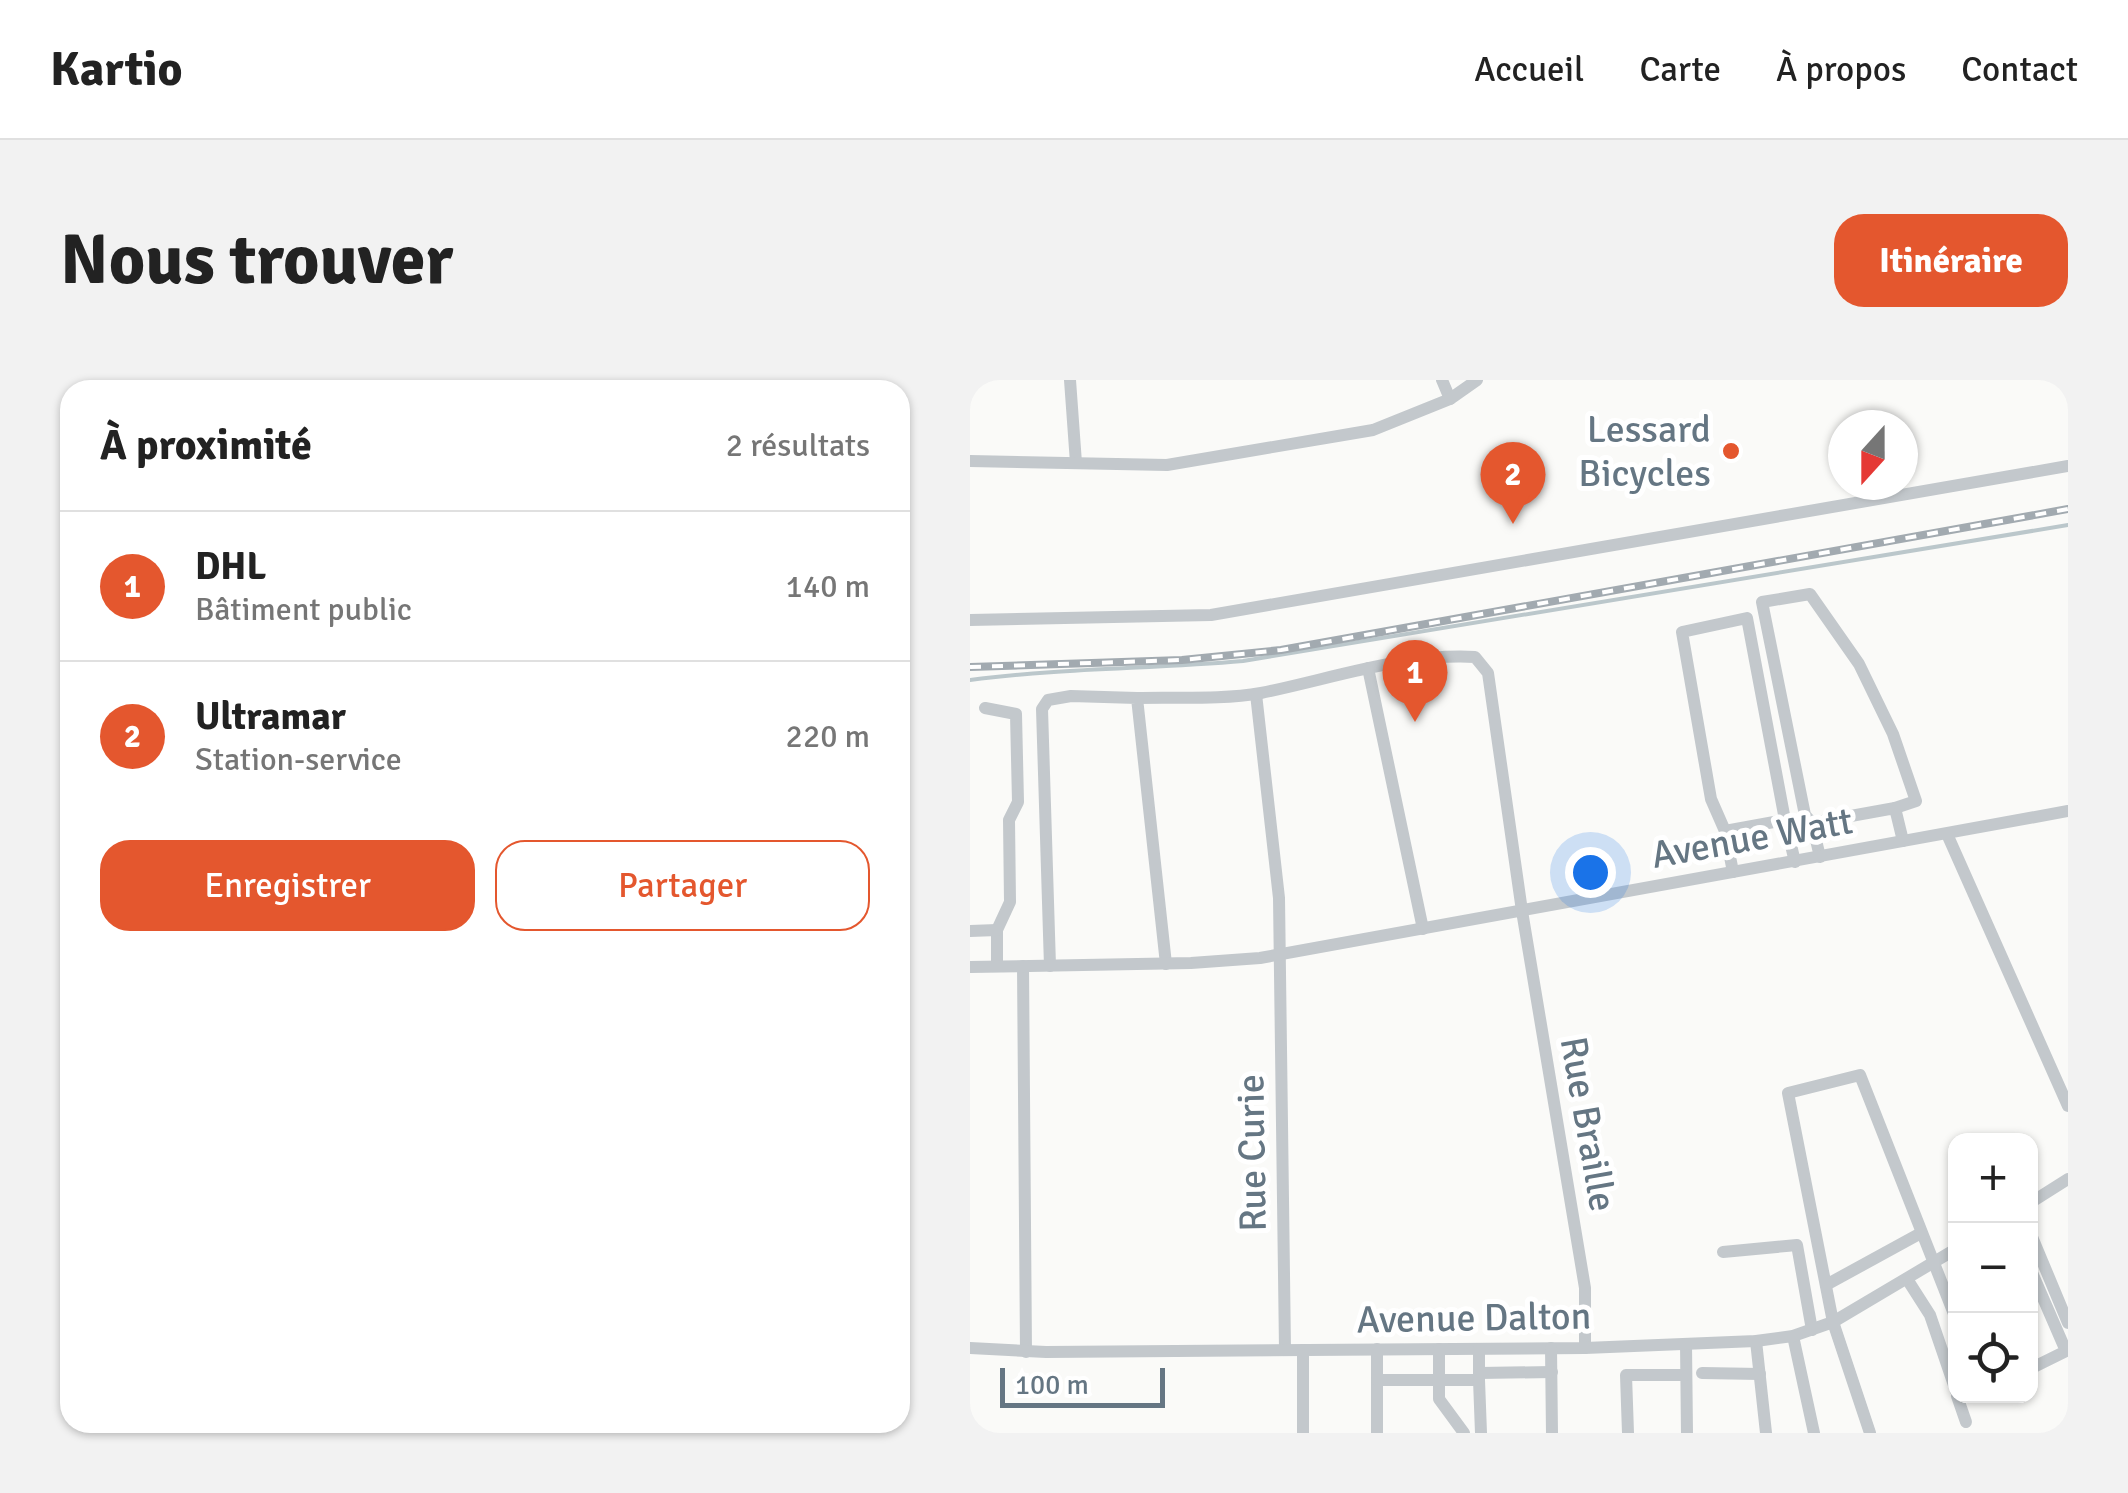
<!DOCTYPE html>
<html lang="fr">
<head>
<meta charset="utf-8">
<style>
  :root { --surface:#fff; --page:#f2f2f2; --text:#222; --muted:#767676; --line:#e0e0e0; --accent:#e4572e }
  body { margin:0; font-family:Signika,sans-serif; background:var(--page); color:var(--text) }
  .controls { position:absolute; right:30px; bottom:30px; display:grid; overflow:hidden; border-radius:20px; box-shadow:0 2px 8px #0004 }
  .controls button { width:90px; height:90px; display:grid; place-items:center; padding:0; border:0; border-bottom:2px solid var(--line); background:var(--surface); color:var(--text); font:50px sans-serif }
  .compass { position:absolute; left:858px; top:30px; width:90px; height:90px; border-radius:50%; background:var(--surface); box-shadow:0 2px 8px #0004; rotate:201deg }
  .scale { position:absolute; left:30px; bottom:25px; width:165px; box-sizing:border-box; padding-left:10px; border:5px solid #657683; border-top:0; font-size:28px; line-height:35px; white-space:nowrap; color:#657683; -webkit-text-stroke:8px #fff; paint-order:stroke }
  .you { position:absolute; left:620px; top:492px; width:35px; height:35px; margin:-25px; border:8px solid #fff; border-radius:50%; background:#1a73e8; box-shadow:0 0 0 15px #1a73e833 }
  .badge { display:grid; place-items:center; width:65px; height:65px; border-radius:50%; background:var(--accent); color:#fff; font-size:32px; font-weight:700 }
  .pin { position:absolute; translate:-50% -82px; filter:drop-shadow(0 2px 5px #0008) }
  .pin::after { content:''; position:absolute; top:52px; width:35px; height:30px; background:inherit; clip-path:polygon(0 0,100% 0,50% 100%) }
  .list { margin:0; padding:0; list-style:none }
  h2 { display:flex; justify-content:space-between; align-items:center; height:130px; margin:0; padding:0 40px; font-size:42px }
  h2 small { font-size:32px; font-weight:400; color:var(--muted) }
  .list li { display:grid; grid-template-columns:65px 1fr auto; gap:30px; align-items:center; box-sizing:border-box; height:150px; padding:0 40px; border-top:2px solid var(--line) }
  .list b { display:block; font-size:38px; white-space:nowrap }
  .list p { margin:0; font-size:32px; white-space:nowrap; color:var(--muted) }
  .list em { font-size:32px; font-style:normal; color:var(--muted) }
  .actions { display:flex; gap:20px; padding:30px 40px }
  .actions a { flex:1; padding:22px 0; border:2px solid var(--accent); border-radius:30px; text-align:center; font-size:35px; color:var(--accent) }
  .actions .main { background:var(--accent); color:#fff }
  .icon { flex:none; width:55px; height:55px; fill:none; stroke:currentColor; stroke-width:2; stroke-linecap:round; stroke-linejoin:round }
  .map { position:relative; flex:none; width:1098px; height:1053px; overflow:hidden; border-radius:30px }
  header { display:flex; align-items:center; gap:60px; box-sizing:border-box; height:140px; padding:0 50px; background:var(--surface); border-bottom:2px solid var(--line) }
  header strong { font-size:48px }
  nav { display:flex; gap:55px; margin-inline-start:auto; font-size:35px }
  .intro { display:flex; align-items:center; justify-content:space-between; box-sizing:border-box; height:240px; padding:0 60px }
  h1 { margin:0; font-size:70px }
  .button { padding:25px 45px; border-radius:30px; background:var(--accent); color:#fff; font-size:35px; font-weight:700 }
  main { display:flex; gap:60px; padding:0 60px }
  aside { flex:1; background:var(--surface); border-radius:30px; box-shadow:0 2px 8px #0004 }
  .map>svg:first-child { display:block }
  .lines { fill:none; stroke-linecap:round; stroke-linejoin:round }
  .stream { stroke:#bbc7cb; stroke-width:4 }
  .minor { stroke:#c3c8cc; stroke-width:12 }
  .rail-casing { stroke:#a2aab0; stroke-width:8 }
  .rail { stroke:#fff; stroke-width:4; stroke-dasharray:11; stroke-linecap:butt }
  .poi-dot { fill:#e4572e; stroke:#fff; stroke-width:4 }
  .labels { text-anchor:middle; dominant-baseline:central; stroke-width:10; stroke-linejoin:round; paint-order:stroke }
  .poi-label { font-size:38px; fill:#657683; stroke:#fff; text-anchor:end }
  .street-label { font-size:38px; fill:#657683; stroke:#fff }
</style>
</head>
<body>
<header>
<strong>Kartio</strong>
<nav><a>Accueil</a><a>Carte</a><a>À propos</a><a>Contact</a></nav>
</header>
<div class="intro"><h1>Nous trouver</h1><a class="button">Itinéraire</a></div>
<main>
<aside>
<h2>À proximité<small>2 résultats</small></h2>
<ul class="list">
<li><span class="badge">1</span><div><b>DHL</b><p>Bâtiment public</p></div><em>140 m</em></li>
<li><span class="badge">2</span><div><b>Ultramar</b><p>Station-service</p></div><em>220 m</em></li>
</ul>
<div class="actions"><a class="main">Enregistrer</a><a>Partager</a></div>
</aside>
<div class="map">
<svg width="1098" height="1053" viewBox="0 0 1098 1053">
  <rect width="100%" height="100%" fill="#fafaf8"/>
  <g class="lines">
    <!-- stream -->
    <path class="stream" d="M0,300C90,288 182,289 273,281L1098,145"/>
    <!-- minor -->
    <g class="minor">
      <path d="M100,0L106,83"/>
      <path d="M472,0L480,19"/>
      <path d="M0,81L197,85L403,50L480,19L507,0"/>
      <path d="M0,240L241,235L1098,86"/>
      <path d="M398,288L453,549"/>
      <path d="M286,314L309,518L315,970"/>
      <path d="M167,318C207,317 252,320 291,313C361,299 433,273 505,277L518,293L552,531L615,908V968"/>
      <path d="M15,328L46,334L48,422L39,440L40,522L27,550V586"/>
      <path d="M842,443L835,435L792,222L840,214L889,284L923,354L946,421L925,428"/>
      <path d="M755,451L741,419L712,252L777,238L815,440"/>
      <path d="M977,454L1098,726"/>
      <path d="M850,477L842,443L925,428L933,461"/>
      <path d="M763,492L755,451L815,440L825,482"/>
      <path d="M0,551L27,550"/>
      <path d="M53,586L56,972"/>
      <path d="M80,586L72,329L78,320L101,316L167,318L196,584"/>
      <path d="M0,587L221,583L290,578L1098,431"/>
      <path d="M1060,823L1098,799"/>
      <path d="M1060,852L1098,943"/>
      <path d="M753,872L827,865L842,950"/>
      <path d="M1060,888L1096,971L1060,989"/>
      <path d="M937,899L960,935L986,1011"/>
      <path d="M856,905L951,853"/>
      <path d="M823,956L844,1053"/>
      <path d="M786,961L796,1053"/>
      <path d="M716,964L717,1053"/>
      <path d="M0,968L76,972L615,968L786,961L823,956L863,942L986,869"/>
      <path d="M581,968L582,1053"/>
      <path d="M407,969V1053"/>
      <path d="M469,969V1019L494,1053"/>
      <path d="M333,970V1053"/>
      <path d="M509,993L582,992"/>
      <path d="M732,993L790,994"/>
      <path d="M407,1000H509V969"/>
      <path d="M509,1000L511,1053"/>
      <path d="M987,1016L996,1042"/>
      <path d="M658,1053L656,995H716"/>
      <path d="M900,1053L863,942L818,713L890,695L986,939"/>
    </g>
    <!-- rail casing -->
    <g class="rail-casing">
      <path id="rail" d="M0,287L212,280L311,270L1098,129"/>
    </g>
    <!-- rail -->
    <use href="#rail" class="rail"/>
  </g>
  <!-- markers -->
  <circle class="poi-dot" cx="761" cy="71" r="10"/>
  <g class="labels">
    <!-- poi labels -->
    <g class="poi-label">
      <text x="741" y="49">Lessard<tspan x="741" dy="44">Bicycles</tspan></text>
    </g>
    <!-- street labels -->
    <g class="street-label">
      <text transform="translate(782 458) rotate(-10)">Avenue Watt</text>
      <text transform="translate(618 744) rotate(80)">Rue Braille</text>
      <text transform="translate(282 773) rotate(-91)">Rue Curie</text>
      <text transform="translate(504 938) rotate(-1)">Avenue Dalton</text>
    </g>
  </g>
</svg>
<div class="controls">
<button>+</button>
<button>−</button>
<button><svg class="icon" aria-label="locate" viewBox="0 0 24 24"><circle cx="12" cy="12" r="6"/><path d="M12 2v4M12 18v4M2 12h4M18 12h4"/></svg></button>
</div>
<svg class="compass" viewBox="-18 -18 36 36"><path d="M0-13l5 13h-10z" fill="#e53935"/><path d="M0 13l5-13h-10z" fill="#767676"/></svg>
<div class="scale">100 m</div>
<div class="you"></div>
<div class="pin badge" style="left:445px;top:342px">1</div>
<div class="pin badge" style="left:543px;top:144px">2</div>
</div>
</main>
</body>
</html>
